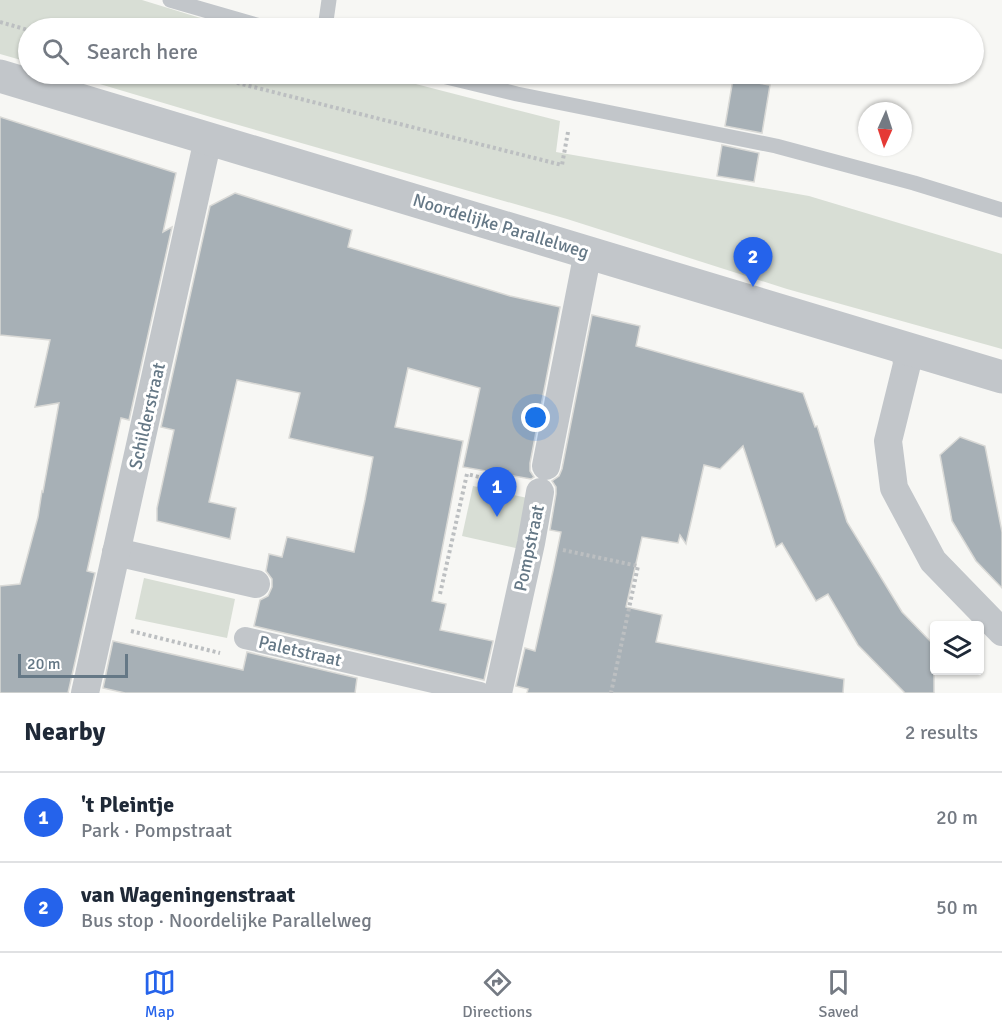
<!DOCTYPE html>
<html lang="en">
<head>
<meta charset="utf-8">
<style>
  :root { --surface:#fff; --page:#f6f6f7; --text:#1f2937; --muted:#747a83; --line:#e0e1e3; --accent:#2563eb }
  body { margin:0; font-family:Signika,sans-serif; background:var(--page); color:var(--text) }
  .controls { position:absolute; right:18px; bottom:18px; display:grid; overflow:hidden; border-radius:6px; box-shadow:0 2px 4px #0004 }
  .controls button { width:54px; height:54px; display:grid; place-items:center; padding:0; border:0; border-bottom:2px solid var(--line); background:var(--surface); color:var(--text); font:30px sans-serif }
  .compass { position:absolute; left:858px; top:102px; width:54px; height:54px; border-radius:50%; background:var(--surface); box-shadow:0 2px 4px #0004; rotate:183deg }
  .scale { position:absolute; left:18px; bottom:15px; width:110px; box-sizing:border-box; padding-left:6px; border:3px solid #657886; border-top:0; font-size:16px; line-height:21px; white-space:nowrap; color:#657886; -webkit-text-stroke:4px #fff; paint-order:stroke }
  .you { position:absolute; left:536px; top:418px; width:21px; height:21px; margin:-15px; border:4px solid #fff; border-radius:50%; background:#1a73e8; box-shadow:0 0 0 9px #1a73e833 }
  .badge { display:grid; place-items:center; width:39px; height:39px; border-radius:50%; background:var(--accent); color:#fff; font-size:20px; font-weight:700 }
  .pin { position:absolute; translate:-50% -50px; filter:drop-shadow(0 2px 3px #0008) }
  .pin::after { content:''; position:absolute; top:32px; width:21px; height:18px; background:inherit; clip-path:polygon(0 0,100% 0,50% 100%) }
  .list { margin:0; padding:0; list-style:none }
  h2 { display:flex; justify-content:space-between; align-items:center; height:78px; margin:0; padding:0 24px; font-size:26px }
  h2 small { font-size:20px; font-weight:400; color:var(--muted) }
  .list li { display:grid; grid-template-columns:39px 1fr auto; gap:18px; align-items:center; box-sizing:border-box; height:90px; padding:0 24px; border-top:2px solid var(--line) }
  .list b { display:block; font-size:22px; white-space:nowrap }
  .list p { margin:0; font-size:20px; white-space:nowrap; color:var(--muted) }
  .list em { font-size:20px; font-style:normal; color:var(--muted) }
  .icon { flex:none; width:33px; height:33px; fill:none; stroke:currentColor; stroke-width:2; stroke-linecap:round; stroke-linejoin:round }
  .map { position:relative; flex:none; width:1002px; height:693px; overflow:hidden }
  .search { position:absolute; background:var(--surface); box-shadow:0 2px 4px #0004; left:18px; right:18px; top:18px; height:66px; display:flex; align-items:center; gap:15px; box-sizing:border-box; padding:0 21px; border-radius:33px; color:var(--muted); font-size:22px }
  .sheet { height:258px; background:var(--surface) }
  nav { display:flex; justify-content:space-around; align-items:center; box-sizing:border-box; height:84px; border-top:2px solid var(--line); background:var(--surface); font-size:16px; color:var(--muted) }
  nav a { display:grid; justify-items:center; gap:3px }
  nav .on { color:var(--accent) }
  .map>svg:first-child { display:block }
  .green { fill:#d8ded5 }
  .building { fill:#a7b0b6; stroke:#d9d9d6; stroke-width:1.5 }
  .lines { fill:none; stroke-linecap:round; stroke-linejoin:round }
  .path { stroke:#bcbfc1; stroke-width:4; stroke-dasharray:3 3; stroke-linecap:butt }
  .service { stroke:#c2c6ca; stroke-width:15 }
  .pedestrian { stroke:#c2c6ca; stroke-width:22 }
  .minor { stroke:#c2c6ca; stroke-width:28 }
  .tertiary { stroke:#c2c6ca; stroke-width:33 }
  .labels { text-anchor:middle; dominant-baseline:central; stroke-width:6; stroke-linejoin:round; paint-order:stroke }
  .street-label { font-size:18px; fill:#657886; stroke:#fff }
</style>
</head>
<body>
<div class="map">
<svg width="1002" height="693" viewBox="0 0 1002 693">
  <rect width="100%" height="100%" fill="#f7f7f4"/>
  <!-- green -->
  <g class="green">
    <path d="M0,0H142L233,28H28V62L0,54Z"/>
    <path d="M66,74H377L560,121L556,152L809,196L1002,254V349L787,289L567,219L214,118Z"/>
    <path d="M473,486L532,499L520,549L462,536Z"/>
    <path d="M144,578L235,599L227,638L135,619Z"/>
  </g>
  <!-- building -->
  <g class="building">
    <path d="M733,79L770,85L762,133L725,126Z"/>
    <path d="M0,117L176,173L163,232L172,227L129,420L121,418L87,571L95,573L68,693H0V586L20,584L38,517L42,491L43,492L59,403L35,407L50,340L0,335Z"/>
    <path d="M722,145L759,153L754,182L717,176Z"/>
    <path d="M235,193L352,230L348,247L510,296L560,307L530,463V471L534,477L531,479L463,467L480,388L408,368L395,427L463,441L432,601L446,604L440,630L493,641L484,680L254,626L260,600L268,596L272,587V579L266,571L269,554L282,557L287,537L354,552L365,500L373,457L289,438L300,393L237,380L209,502L236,508L230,539L157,521V508L174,430L161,427L210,206Z"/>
    <path d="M592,315L640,326L636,346L803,393L815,427L817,426L847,522L902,612L934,645V693H905L858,645L828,594L816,601L782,543L776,547L743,446L720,469L704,465L686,544L680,535L678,543L642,537L626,607L662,615L656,642L844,679L843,693H527L528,689L516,686L525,648L535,651L553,571L561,532L550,530L556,494V487L552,481L559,476L562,469Z"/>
    <path d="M960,437L985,446L1002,532V588L976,561L952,521L940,455Z"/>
    <path d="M113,641L243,670L247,652L357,678L355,693H125L103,688Z"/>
  </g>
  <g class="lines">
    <!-- path -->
    <g class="path">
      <path d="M0,22L28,30"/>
      <path d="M202,74L562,165L568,132"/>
      <path d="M563,550L638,566L611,693"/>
      <path d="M440,594L467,474L508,484"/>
      <path d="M131,631L220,653"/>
    </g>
    <!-- service -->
    <g class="service">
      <path d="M170,0L267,28"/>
      <path d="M325,28L329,0"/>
      <path d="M434,74L517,94L776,146L914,183L1002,210"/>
    </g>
    <!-- pedestrian -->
    <path class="pedestrian" d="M245,638L480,693"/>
    <!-- minor -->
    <g class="minor">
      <path d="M905,348L907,364L888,441L894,488L933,561L1002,632"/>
      <path d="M546,466L588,252"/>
      <path d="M116,552L256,584"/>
      <path d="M85,693L208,139"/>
      <path d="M498,693L531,543L540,492"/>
    </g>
    <!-- tertiary -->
    <path class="tertiary" d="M0,76L1002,377"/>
  </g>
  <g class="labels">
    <!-- street labels -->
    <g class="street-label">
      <text transform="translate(501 226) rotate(17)">Noordelijke Parallelweg</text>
      <text transform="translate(147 416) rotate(-77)">Schilderstraat</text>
      <text transform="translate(529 548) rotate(-78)">Pompstraat</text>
      <text transform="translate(300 651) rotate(13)">Paletstraat</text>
    </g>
  </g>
</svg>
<div class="controls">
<button><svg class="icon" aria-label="layers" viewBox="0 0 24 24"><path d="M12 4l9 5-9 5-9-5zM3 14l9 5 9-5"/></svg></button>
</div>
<svg class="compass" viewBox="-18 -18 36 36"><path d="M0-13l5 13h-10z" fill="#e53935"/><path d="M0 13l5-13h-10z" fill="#747a83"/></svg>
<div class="scale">20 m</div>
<div class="you"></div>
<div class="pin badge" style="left:497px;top:517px">1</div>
<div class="pin badge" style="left:753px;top:287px">2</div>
<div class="search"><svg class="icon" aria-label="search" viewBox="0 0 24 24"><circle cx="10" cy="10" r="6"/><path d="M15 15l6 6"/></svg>Search here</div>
</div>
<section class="sheet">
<h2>Nearby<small>2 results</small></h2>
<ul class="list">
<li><span class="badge">1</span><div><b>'t Pleintje</b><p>Park · Pompstraat</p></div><em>20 m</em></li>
<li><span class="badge">2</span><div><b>van Wageningenstraat</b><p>Bus stop · Noordelijke Parallelweg</p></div><em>50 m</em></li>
</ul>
</section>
<nav>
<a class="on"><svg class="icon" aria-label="map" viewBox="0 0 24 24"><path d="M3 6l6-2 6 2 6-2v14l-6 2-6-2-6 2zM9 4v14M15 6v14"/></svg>Map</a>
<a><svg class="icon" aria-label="directions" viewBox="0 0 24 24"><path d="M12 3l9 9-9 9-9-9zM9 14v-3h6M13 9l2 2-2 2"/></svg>Directions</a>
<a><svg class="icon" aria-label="saved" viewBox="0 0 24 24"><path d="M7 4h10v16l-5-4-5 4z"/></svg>Saved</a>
</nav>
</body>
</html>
